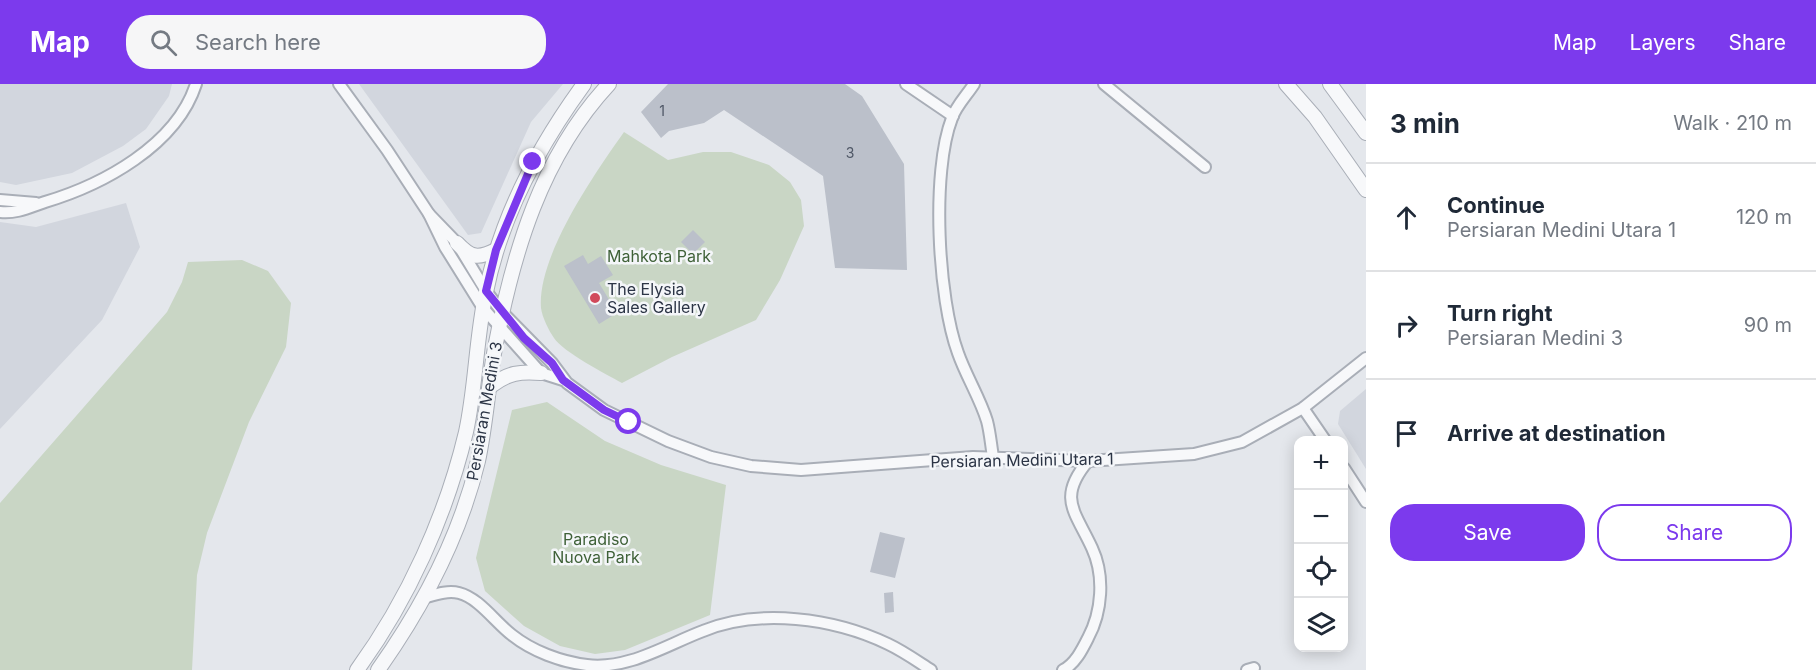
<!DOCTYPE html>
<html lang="en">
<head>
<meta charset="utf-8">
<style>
  :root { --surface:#fff; --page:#f6f6f7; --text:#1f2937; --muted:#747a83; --line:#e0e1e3; --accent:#7c3aed }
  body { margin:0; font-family:Inter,sans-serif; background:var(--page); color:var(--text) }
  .controls { position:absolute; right:18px; bottom:18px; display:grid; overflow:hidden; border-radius:12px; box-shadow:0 3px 15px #0003 }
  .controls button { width:54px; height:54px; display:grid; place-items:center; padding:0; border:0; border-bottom:2px solid var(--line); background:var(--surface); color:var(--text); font:30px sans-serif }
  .stop { position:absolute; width:18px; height:18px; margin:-14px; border:4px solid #7c3aed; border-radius:50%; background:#fff }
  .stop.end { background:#7c3aed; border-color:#fff; box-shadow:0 2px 6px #0008 }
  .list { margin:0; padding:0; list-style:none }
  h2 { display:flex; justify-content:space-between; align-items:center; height:78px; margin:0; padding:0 24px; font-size:26px }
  h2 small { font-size:20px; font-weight:400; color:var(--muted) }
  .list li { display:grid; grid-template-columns:39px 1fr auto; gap:18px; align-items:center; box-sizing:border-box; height:108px; padding:0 24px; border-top:2px solid var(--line) }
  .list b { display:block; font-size:22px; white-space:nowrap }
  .list p { margin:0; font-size:20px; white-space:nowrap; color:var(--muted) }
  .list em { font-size:20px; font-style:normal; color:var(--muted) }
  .actions { display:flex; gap:12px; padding:18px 24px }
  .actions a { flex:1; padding:14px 0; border:2px solid var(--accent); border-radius:24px; text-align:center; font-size:21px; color:var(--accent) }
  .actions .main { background:var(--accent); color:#fff }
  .icon { flex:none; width:33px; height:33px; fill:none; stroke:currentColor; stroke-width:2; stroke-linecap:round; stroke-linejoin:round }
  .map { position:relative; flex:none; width:1366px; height:586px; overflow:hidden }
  header { display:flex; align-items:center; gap:36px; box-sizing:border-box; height:84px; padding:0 30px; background:var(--accent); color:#fff }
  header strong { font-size:28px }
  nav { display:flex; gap:33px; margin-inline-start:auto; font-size:21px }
  .search { width:420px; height:54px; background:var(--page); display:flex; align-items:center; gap:15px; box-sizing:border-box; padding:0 21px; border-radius:24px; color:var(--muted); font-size:22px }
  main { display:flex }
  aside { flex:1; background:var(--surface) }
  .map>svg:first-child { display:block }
  .built { fill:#d2d6de }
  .green { fill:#c9d6c5 }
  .building { fill:#bbc0ca }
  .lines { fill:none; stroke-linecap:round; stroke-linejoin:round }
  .minor-casing { stroke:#a9aeb7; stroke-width:14 }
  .tertiary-casing { stroke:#a9aeb7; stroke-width:16 }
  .minor { stroke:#f7f8fa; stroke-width:10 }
  .tertiary { stroke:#f7f8fa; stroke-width:14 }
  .route { stroke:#7c3aed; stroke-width:8 }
  .poi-dot { fill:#d1495b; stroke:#f4f6f9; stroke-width:2 }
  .labels { text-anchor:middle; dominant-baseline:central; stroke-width:5; stroke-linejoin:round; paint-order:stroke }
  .number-label { font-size:14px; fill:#4f5766 }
  .park-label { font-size:16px; fill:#3f6138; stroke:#f4f6f9 }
  .poi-label { font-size:16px; fill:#2b3445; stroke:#f4f6f9; text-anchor:start }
  .street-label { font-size:16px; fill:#2b3445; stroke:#f4f6f9 }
</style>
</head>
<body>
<header>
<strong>Map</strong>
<div class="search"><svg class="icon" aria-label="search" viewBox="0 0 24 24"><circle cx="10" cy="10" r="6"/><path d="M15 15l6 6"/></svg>Search here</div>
<nav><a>Map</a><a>Layers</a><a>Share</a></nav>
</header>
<main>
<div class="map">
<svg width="1366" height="586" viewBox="0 0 1366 586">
  <rect width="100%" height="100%" fill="#e4e7ec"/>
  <!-- built -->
  <g class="built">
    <path d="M0,0H172L169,12L146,45L123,62L72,89L16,101L0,98Z"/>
    <path d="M359,0H563L531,38L481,149L468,151Z"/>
    <path d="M126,119L140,163L102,236L0,345V138L36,143Z"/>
    <path d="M1366,305V385L1338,340L1340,327Z"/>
  </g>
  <!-- green -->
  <g class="green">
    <path d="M624,48L668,76L703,68H731L769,81L790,98L801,116L804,142L780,196L756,236L672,273L622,299C606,290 563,268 554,254C549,247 542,233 541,224C537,172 595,89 624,48Z"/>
    <path d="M242,176L268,187L291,219L286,263L249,338L207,449L197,491L192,586H0V419L167,228L182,198L188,178Z"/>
    <path d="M547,318L605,357L661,381L726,401L710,531L625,566L595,570L560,562L524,542L485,507L476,474L512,326Z"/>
  </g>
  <!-- building -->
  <g class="building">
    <path d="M668,0H845L862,12L904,80L907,186L835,184L823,92L724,26L704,39L669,47L661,54L641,28Z"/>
    <path d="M693,146L705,158L693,170L681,158Z"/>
    <path d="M583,171L588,180L601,172L613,191L599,199L617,229L599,240L564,182Z"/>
    <path d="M880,448L905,454L895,494L870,488Z"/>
    <path d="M893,508L894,528L885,529L884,509Z"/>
  </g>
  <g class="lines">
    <!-- minor casing -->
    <g class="minor-casing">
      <g id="minor">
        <path d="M339,0L387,66L429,130L445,163L483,224L541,289L563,296"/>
        <path d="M906,0L953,32"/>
        <path d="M974,0C967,11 956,22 952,34C931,88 938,215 958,269C966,292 980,314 987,337C990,348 991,361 993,373"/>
        <path d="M1104,0L1205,83"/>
        <path d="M0,116L36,119"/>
        <path d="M0,128C16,130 30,123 45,118C102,101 176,62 196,0"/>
        <path d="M429,130L457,159L486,207L502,228L552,279L567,299L604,326L668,357L711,373L751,382L801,386L973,373L1088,377L1194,370L1242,358L1303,324L1366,274"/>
        <path d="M1303,324L1325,356"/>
        <path d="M1344,384L1366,418"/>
        <path d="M423,514C434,511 447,506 459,509C479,514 495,538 512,551C532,567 561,578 587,581C628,586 666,561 703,547C759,524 834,534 888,560C903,567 917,577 931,586"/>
        <path d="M1063,586C1075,580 1082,566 1088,554C1102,528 1105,492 1092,464C1075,427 1057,414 1088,377"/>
        <path d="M1247,586L1254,584"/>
      </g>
    </g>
    <!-- tertiary casing -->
    <g class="tertiary-casing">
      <g id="tertiary">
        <path d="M1286,0L1315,33L1366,106"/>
        <path d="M1330,0L1366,49"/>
        <path d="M457,159C471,174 478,175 496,166"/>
        <path d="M491,302C508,289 520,287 541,289"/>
        <path d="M357,586C408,516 446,432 466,348C476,302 476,254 486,208C501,132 538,63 584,0"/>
        <path d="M378,586C422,524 460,452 478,377C486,340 488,302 495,264C513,169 541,73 609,0"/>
      </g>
    </g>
    <!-- minor -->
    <use href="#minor" class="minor"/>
    <!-- tertiary -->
    <use href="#tertiary" class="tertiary"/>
  </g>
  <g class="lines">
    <!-- route -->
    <path class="route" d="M533,78L496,166L486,207L524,254L552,279L563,296L604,326L629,338"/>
  </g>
  <!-- markers -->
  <circle class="poi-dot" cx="595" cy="214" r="6"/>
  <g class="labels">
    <!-- number labels -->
    <g class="number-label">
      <text x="662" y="26">1</text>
      <text x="850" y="68">3</text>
    </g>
    <!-- park labels -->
    <g class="park-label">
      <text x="659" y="172">Mahkota Park</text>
      <text x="596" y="455">Paradiso<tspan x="596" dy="18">Nuova Park</tspan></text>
    </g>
    <!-- poi labels -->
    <g class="poi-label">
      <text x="607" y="205">The Elysia<tspan x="607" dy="18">Sales Gallery</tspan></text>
    </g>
    <!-- street labels -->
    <g class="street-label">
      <text transform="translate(484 327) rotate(-80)">Persiaran Medini 3</text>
      <text transform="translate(1022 376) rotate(-1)">Persiaran Medini Utara 1</text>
    </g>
  </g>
</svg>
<div class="controls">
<button>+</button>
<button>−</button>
<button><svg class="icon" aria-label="locate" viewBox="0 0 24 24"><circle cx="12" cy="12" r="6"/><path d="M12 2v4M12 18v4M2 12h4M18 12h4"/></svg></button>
<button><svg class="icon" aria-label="layers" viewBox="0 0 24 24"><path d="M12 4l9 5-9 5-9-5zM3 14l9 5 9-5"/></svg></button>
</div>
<div class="stop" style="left:629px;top:338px"></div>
<div class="stop end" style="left:533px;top:78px"></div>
</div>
<aside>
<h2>3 min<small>Walk · 210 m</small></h2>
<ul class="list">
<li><svg class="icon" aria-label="ahead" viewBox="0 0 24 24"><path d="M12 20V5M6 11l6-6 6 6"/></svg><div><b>Continue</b><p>Persiaran Medini Utara 1</p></div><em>120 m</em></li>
<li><svg class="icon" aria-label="right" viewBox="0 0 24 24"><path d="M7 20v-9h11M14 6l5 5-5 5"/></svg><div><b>Turn right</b><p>Persiaran Medini 3</p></div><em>90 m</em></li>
<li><svg class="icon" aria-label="arrive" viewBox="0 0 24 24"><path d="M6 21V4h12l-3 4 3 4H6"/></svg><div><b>Arrive at destination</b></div></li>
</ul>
<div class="actions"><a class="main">Save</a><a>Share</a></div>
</aside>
</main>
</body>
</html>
